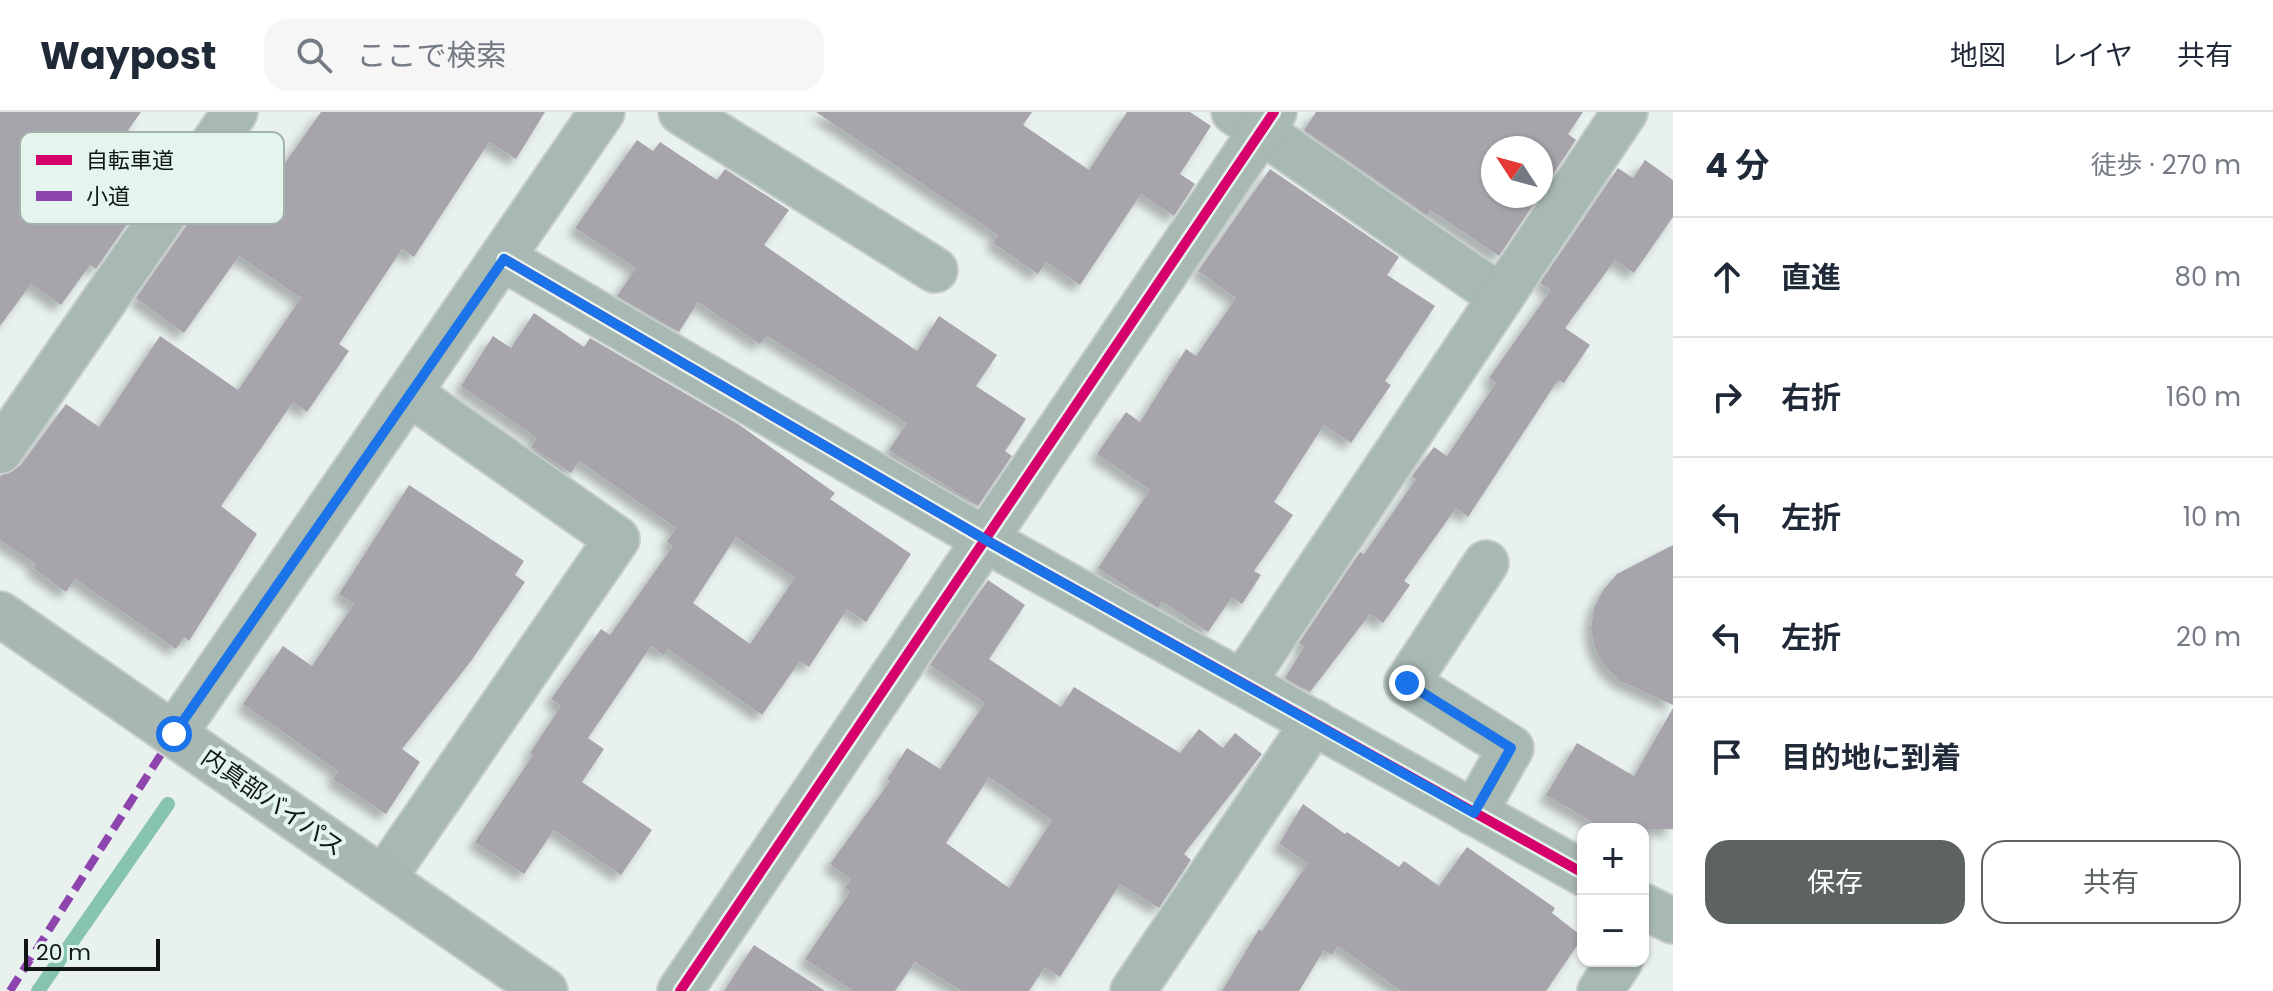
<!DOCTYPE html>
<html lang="ja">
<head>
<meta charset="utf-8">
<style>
  :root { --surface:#fff; --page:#f6f6f7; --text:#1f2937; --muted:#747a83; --line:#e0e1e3; --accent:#5c6360 }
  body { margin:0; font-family:Poppins,"Noto Sans JP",sans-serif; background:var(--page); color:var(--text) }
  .controls { position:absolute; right:24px; bottom:24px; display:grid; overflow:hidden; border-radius:16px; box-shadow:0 2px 6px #0004 }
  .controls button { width:72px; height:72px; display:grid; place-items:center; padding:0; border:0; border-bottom:2px solid var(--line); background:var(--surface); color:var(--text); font:40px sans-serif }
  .compass { position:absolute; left:1481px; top:24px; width:72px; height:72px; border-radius:50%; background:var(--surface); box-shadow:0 2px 6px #0004; rotate:306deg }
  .scale { position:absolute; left:24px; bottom:20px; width:136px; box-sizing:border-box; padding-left:8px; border:4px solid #101614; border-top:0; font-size:22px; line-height:28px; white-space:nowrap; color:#101614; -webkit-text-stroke:6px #e4f5ee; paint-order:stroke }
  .stop { position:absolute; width:24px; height:24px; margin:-18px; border:6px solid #1a73e8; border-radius:50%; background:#fff }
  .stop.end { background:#1a73e8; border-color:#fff; box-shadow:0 2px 8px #0008 }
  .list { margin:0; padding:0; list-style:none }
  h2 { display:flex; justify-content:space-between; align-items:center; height:104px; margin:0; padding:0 32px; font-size:34px }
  h2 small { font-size:26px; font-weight:400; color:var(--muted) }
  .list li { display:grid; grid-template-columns:52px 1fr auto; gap:24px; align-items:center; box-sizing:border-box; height:120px; padding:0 32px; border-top:2px solid var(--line) }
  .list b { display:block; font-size:30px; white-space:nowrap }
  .list em { font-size:26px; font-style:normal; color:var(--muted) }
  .actions { display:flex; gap:16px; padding:24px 32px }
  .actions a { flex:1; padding:18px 0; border:2px solid var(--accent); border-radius:24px; text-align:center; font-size:28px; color:var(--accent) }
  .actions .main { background:var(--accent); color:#fff }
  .icon { flex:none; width:44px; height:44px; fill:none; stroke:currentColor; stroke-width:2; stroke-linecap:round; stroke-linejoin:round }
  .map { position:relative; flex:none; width:1673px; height:879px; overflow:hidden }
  header { display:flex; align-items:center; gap:48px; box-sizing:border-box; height:112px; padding:0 40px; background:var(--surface); border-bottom:2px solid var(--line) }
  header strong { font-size:38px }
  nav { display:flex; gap:44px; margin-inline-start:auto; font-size:28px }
  .search { width:560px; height:72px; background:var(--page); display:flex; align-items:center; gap:20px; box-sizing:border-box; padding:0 28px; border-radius:24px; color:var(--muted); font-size:30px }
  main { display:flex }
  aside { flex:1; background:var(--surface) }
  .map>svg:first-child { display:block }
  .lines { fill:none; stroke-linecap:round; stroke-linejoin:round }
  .stream { stroke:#87c4af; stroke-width:14 }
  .building { fill:#a7a4ac; fill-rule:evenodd; filter:url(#shadow) }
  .minor-casing { stroke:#c6cdca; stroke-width:48 }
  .highway-casing { stroke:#c6cdca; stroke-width:48 }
  .minor { stroke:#a8b8b2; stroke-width:44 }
  .highway { stroke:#a8b7b2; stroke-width:44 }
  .quiet { stroke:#8e44ad; stroke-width:8; stroke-dasharray:16 8; stroke-linecap:butt }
  .cycleway-casing { stroke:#e4f5ee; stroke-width:15 }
  .cycleway { stroke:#d6006c; stroke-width:10 }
  .route { stroke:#1a73e8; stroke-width:10 }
  .labels { text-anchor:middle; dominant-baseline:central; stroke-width:8; stroke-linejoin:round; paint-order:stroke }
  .street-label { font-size:24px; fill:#101614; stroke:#e4f5ee }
  .key { fill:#e4f5ee; stroke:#a4b2ad; stroke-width:2 }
  .key-label { font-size:22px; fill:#101614 }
</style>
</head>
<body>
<header>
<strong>Waypost</strong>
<div class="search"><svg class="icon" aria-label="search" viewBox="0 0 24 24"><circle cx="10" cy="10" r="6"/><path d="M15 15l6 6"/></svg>ここで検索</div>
<nav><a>地図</a><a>レイヤ</a><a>共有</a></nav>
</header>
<main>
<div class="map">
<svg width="1673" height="879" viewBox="0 0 1673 879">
  <defs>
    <filter id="shadow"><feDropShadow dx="-7" dy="7" stdDeviation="4" flood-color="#0004"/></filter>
  </defs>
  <rect width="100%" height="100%" fill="#e8f1ed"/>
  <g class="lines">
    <!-- stream -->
    <path class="stream" d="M38,879L168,692"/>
  </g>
  <!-- building -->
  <g class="building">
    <path d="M0,0H141L128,18L145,30L115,73L141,92L96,157L90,153L61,193L31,172L0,214Z"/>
    <path d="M321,0H545L516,47L489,30L414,145L402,137L339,232L349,239L307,300L293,290L221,394L257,422L189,529L184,525L176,537L75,467L66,480L33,456L36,452L0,428V364L20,354L66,292L99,315L160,224L238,278L301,186L239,144L184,221L136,186L198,97L222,112L244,79L258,89Z"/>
    <path d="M816,0H1032L1023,13L1089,58L1127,0H1190L1211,14L1180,62L1195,72L1174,104L1141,82L1080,173L1046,150L1038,162L993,131L998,123Z"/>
    <path d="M1316,0H1583L1568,22L1576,28L1541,80V36H1493V84H1539L1499,144L1430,98L1427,103L1304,18Z"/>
    <path d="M637,28L653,39L660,30L717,68L725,57L789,98L764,133L917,239L939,204L997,243L976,274L1026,307L1005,339L1012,344L978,394L889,338L907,311L767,224L760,232L698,190L679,220L617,184L636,156L575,116Z"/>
    <path d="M1645,48L1673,68V105L1634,161L1615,148L1565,216L1590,233L1564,271L1558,268L1468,405L1456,396L1404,469L1410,473L1383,511L1370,502L1310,580L1285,566L1304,535L1299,531L1360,440L1364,442L1416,367L1412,364L1434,335L1447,344L1496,271L1489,266L1551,178L1540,171L1618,56L1633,66Z"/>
    <path d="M1270,57L1399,145L1387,163L1435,194L1385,269L1391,273L1351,331L1324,313L1274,390L1293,403L1254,459L1261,463L1242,492L1232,485L1208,520L1162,489L1158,496L1098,456L1150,378L1097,342L1126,300L1140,310L1186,237L1196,244L1236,186L1198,159Z"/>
    <path d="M534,201L584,235L590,226L738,312L835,381L830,387L911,442L866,510L847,497L809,555L800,549L762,603L668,537L664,543L651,534L588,626L604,637L582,670L652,718L621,763L554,718L524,762L475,730L533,643L530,641L561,594L551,587L601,517L610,523L673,434L667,430L676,416L579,349L571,361L531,335L537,326L461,274L493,224L511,236ZM736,425L795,466L750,532L693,491Z"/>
    <path d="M409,373L524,449L515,463L525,470L471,549L402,637L420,650L386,702L333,667L338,659L243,592L283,534L312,554L354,492L339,482Z"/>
    <path d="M1673,433V593L1620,569L1605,555L1595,536L1591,516L1594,496L1603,478L1617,462Z"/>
    <path d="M988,468L1025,493L989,547L1061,595L1074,575L1180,641L1199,617L1223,636L1235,621L1262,642L1184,742L1191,748L1159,796L1120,772L1060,865L1045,855L1029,879H962L915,850L895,879H853L805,847L850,780L845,776L851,767L830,752L890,669L887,667L907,636L940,657L985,591L930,553ZM989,665L1052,708L1009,776L946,731Z"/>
    <path d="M1673,596V717H1604L1546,683L1577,631L1634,664Z"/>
    <path d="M1303,692L1345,722L1347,720L1399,755L1404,749L1439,774L1467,735L1555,796L1552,801L1583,825L1546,879H1401L1338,834L1332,843L1324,838L1299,879H1222L1259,817L1262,819L1308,751L1279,732Z"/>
    <path d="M754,833L825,879H724Z"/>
  </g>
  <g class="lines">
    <!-- minor casing -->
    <g class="minor-casing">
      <g id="minor">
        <path d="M681,0L935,158"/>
        <path d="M1234,0L1501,185"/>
        <path d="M504,147L986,428L1583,761"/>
        <path d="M0,339L235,0"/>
        <path d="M1243,570L1625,0"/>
        <path d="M174,622L602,0"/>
        <path d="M1474,701L1511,636L1407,571L1486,451"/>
        <path d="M383,767L617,427L409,281"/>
        <path d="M1643,794L1673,809"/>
        <path d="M680,879L1274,0"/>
        <path d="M1133,879L1314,610"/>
        <path d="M1600,879L1620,849"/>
      </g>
    </g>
    <!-- highway casing -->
    <g class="highway-casing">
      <path id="highway" d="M0,502L545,879"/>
    </g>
    <!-- minor -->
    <use href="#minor" class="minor"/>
    <!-- highway -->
    <use href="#highway" class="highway"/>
    <!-- quiet -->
    <path class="quiet" d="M10,879L174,622"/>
    <!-- cycleway casing -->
    <g class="cycleway-casing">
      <g id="cycleway">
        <path d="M504,147L986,428L1583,761"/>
        <path d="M680,879L1274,0"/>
      </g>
    </g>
    <!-- cycleway -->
    <use href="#cycleway" class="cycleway"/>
  </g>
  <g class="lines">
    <!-- route -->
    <path class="route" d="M174,622L504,147L986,428L1474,701L1511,636L1407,571"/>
  </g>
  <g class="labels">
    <!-- street labels -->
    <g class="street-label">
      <text transform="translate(273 690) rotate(35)">内真部バイパス</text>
    </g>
  </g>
  <!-- legend -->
  <rect x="20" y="20" width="264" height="92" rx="12" class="key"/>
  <rect x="36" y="43" width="36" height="10" fill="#d6006c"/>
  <rect x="36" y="79" width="36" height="10" fill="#8e44ad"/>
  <g class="key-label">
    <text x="86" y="56">自転車道</text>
    <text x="86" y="92">小道</text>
  </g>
</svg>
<div class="controls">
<button>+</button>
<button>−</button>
</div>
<svg class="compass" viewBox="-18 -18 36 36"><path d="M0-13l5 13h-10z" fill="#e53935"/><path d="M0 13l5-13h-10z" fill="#747a83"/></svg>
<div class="scale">20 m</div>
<div class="stop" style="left:174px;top:622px"></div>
<div class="stop end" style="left:1407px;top:571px"></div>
</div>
<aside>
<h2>4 分<small>徒歩 · 270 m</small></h2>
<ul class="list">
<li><svg class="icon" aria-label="ahead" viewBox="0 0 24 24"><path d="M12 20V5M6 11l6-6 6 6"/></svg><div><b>直進</b></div><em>80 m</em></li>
<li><svg class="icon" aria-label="right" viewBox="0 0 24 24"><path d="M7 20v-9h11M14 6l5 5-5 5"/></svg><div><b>右折</b></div><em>160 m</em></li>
<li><svg class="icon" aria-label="left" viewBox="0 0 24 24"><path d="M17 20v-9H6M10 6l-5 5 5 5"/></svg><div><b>左折</b></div><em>10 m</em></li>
<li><svg class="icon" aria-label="left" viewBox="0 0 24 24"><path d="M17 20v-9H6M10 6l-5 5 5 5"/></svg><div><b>左折</b></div><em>20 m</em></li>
<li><svg class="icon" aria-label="arrive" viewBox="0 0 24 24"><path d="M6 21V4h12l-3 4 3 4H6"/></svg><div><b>目的地に到着</b></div></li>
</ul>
<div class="actions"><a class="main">保存</a><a>共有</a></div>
</aside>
</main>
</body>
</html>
